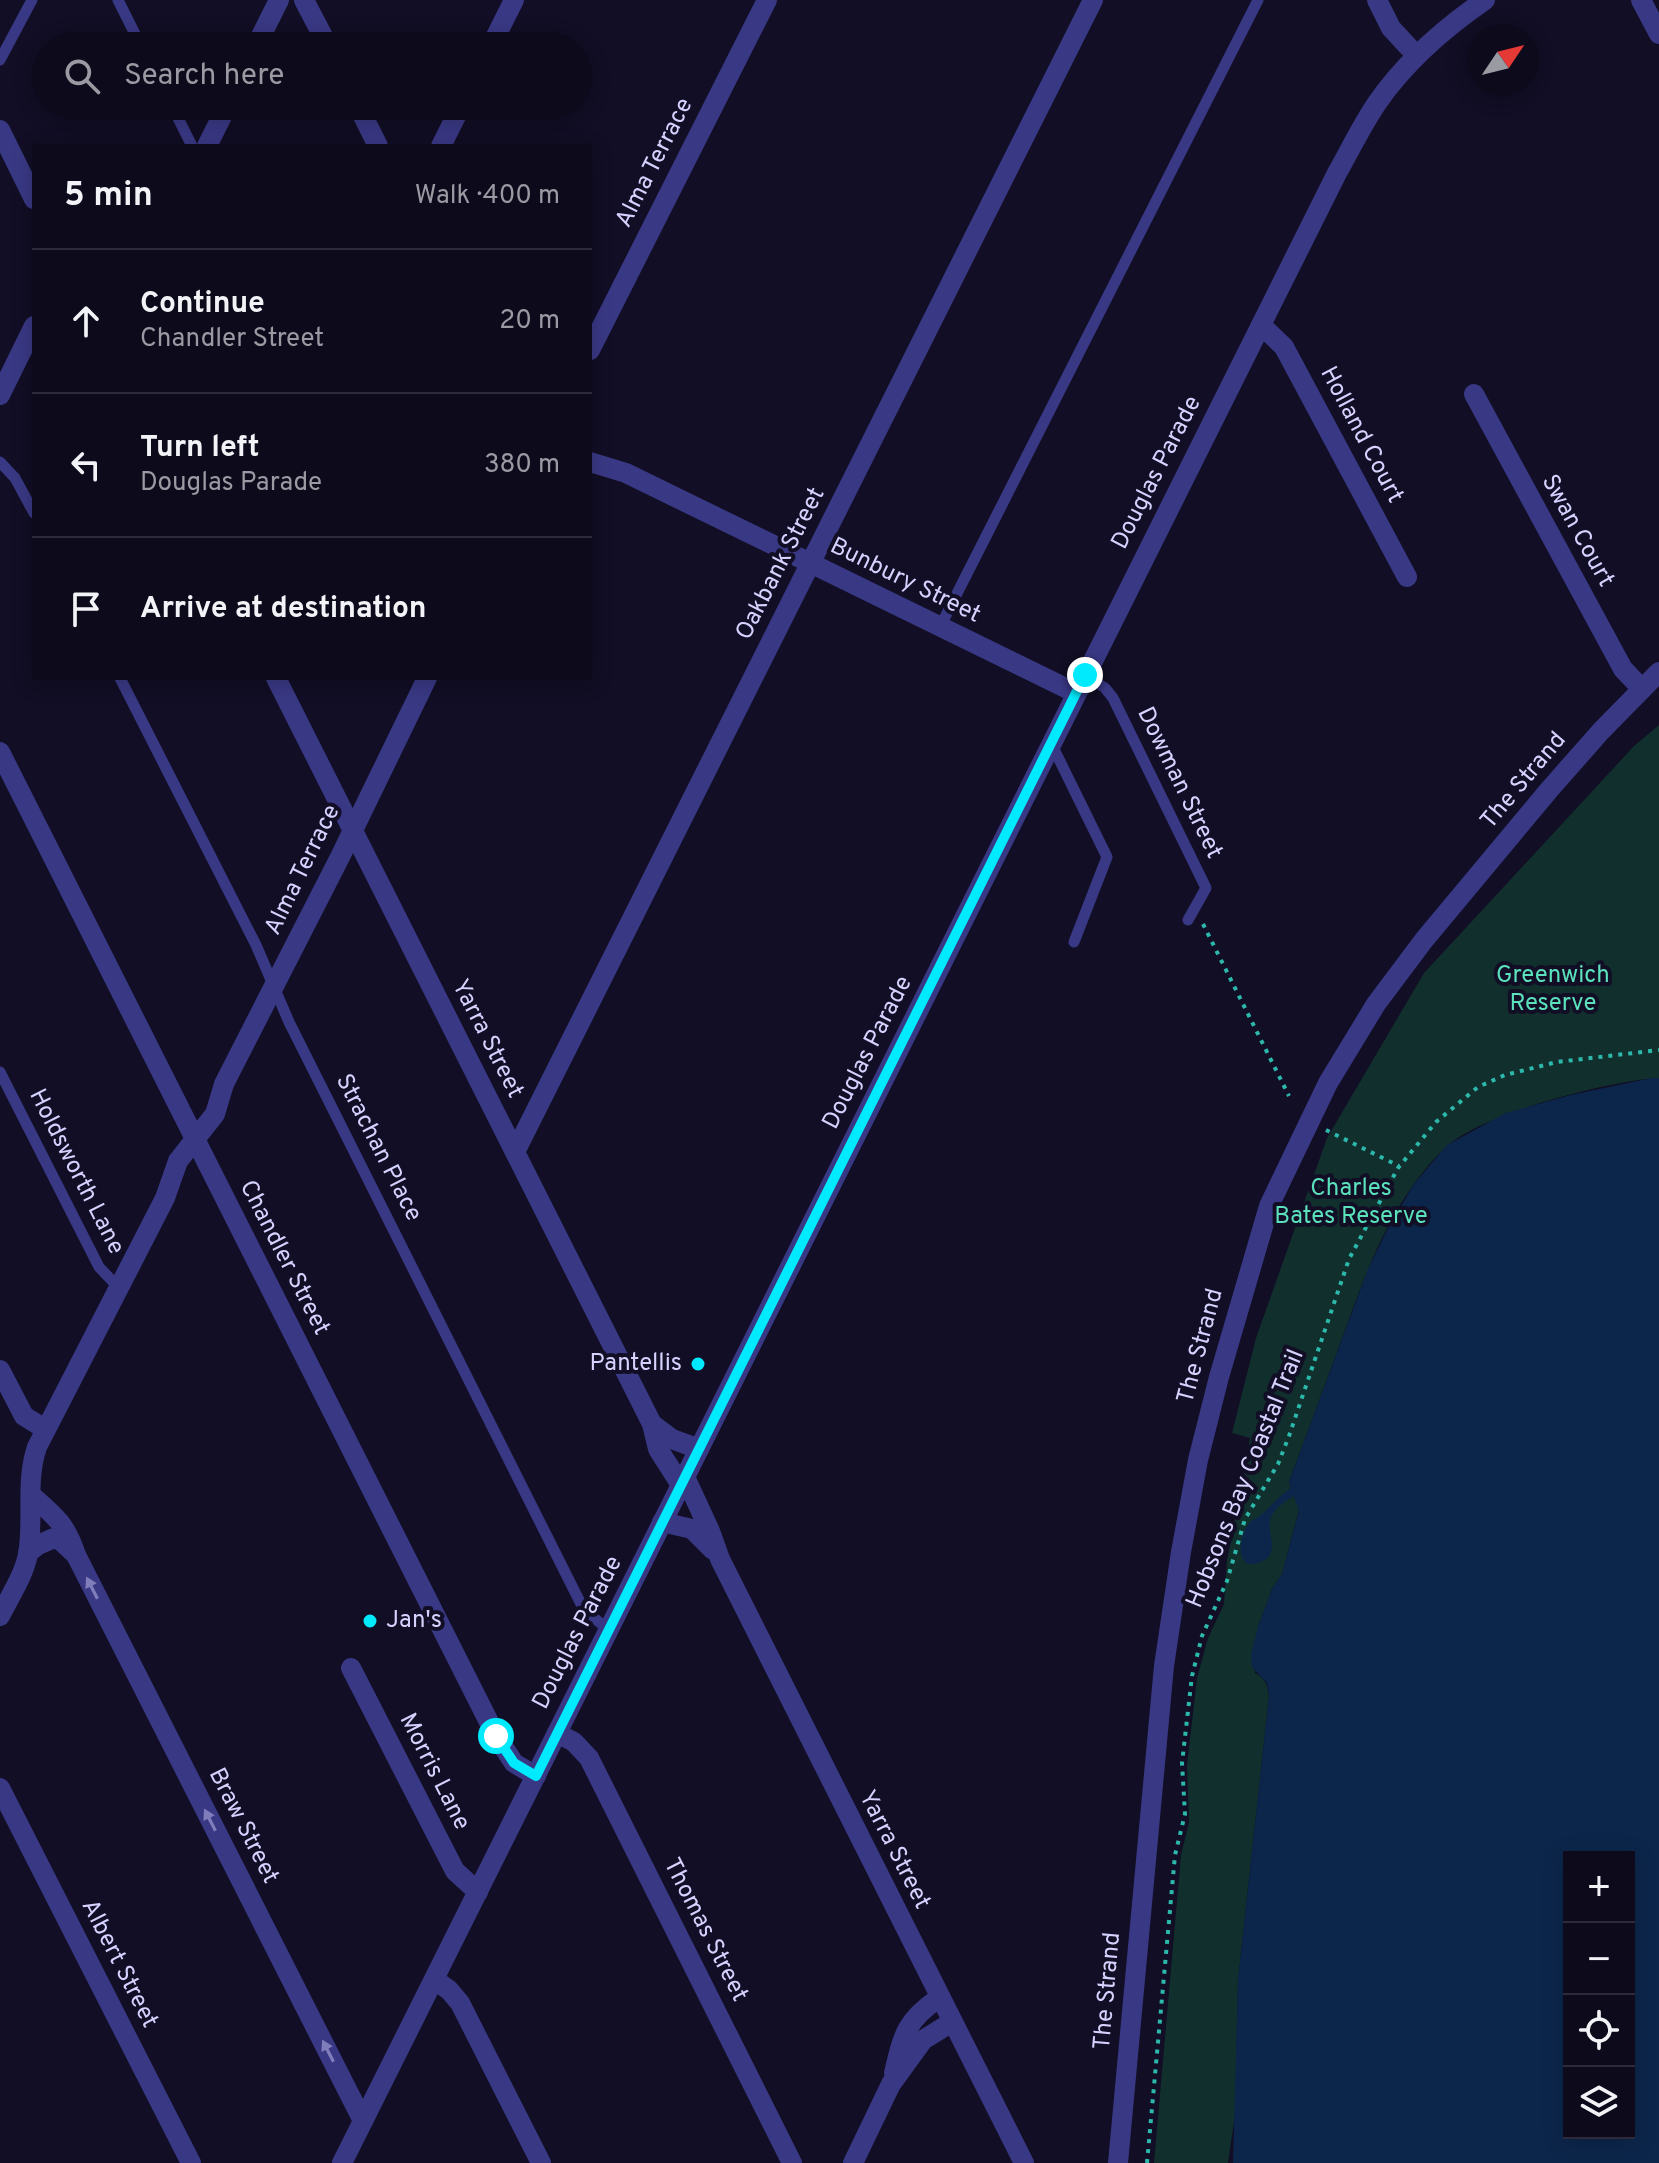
<!DOCTYPE html>
<html lang="en">
<head>
<meta charset="utf-8">
<style>
  :root { --surface:#0d0a1c; --page:#1b1829; --text:#f1f3f6; --muted:#9a9aa3; --line:#2d2b3b }
  body { margin:0; font-family:Overpass,sans-serif; background:var(--page); color:var(--text) }
  .controls { position:absolute; right:24px; bottom:24px; display:grid; overflow:hidden; border-radius:0px; box-shadow:0 4px 20px #0003 }
  .controls button { width:72px; height:72px; display:grid; place-items:center; padding:0; border:0; border-bottom:2px solid var(--line); background:var(--surface); color:var(--text); font:40px sans-serif }
  .compass { position:absolute; left:1467px; top:24px; width:72px; height:72px; border-radius:50%; background:var(--surface); box-shadow:0 4px 20px #0003; rotate:55deg }
  .stop { position:absolute; width:24px; height:24px; margin:-18px; border:6px solid #00eafd; border-radius:50%; background:#fff }
  .stop.end { background:#00eafd; border-color:#fff; box-shadow:0 2px 8px #0008 }
  .list { margin:0; padding:0; list-style:none }
  h2 { display:flex; justify-content:space-between; align-items:center; height:104px; margin:0; padding:0 32px; font-size:34px }
  h2 small { font-size:26px; font-weight:400; color:var(--muted) }
  .list li { display:grid; grid-template-columns:52px 1fr auto; gap:24px; align-items:center; box-sizing:border-box; height:144px; padding:0 32px; border-top:2px solid var(--line) }
  .list b { display:block; font-size:30px; white-space:nowrap }
  .list p { margin:0; font-size:26px; white-space:nowrap; color:var(--muted) }
  .list em { font-size:26px; font-style:normal; color:var(--muted) }
  .icon { flex:none; width:44px; height:44px; fill:none; stroke:currentColor; stroke-width:2; stroke-linecap:round; stroke-linejoin:round }
  .map { position:relative; flex:none; width:1659px; height:2163px; overflow:hidden }
  .search { position:absolute; background:var(--surface); box-shadow:0 4px 20px #0003; left:32px; top:32px; width:560px; height:88px; display:flex; align-items:center; gap:20px; box-sizing:border-box; padding:0 28px; border-radius:44px; color:var(--muted); font-size:30px }
  .panel { position:absolute; background:var(--surface); box-shadow:0 4px 20px #0003; left:32px; top:144px; width:560px; height:536px; border-radius:0px }
  .map>svg:first-child { display:block }
  .green { fill:#112f2d }
  .water { fill:#0c264b; fill-rule:evenodd }
  .lines { fill:none; stroke-linecap:round; stroke-linejoin:round }
  .path { stroke:#2db8ac; stroke-width:4; stroke-dasharray:4 6; stroke-linecap:butt }
  .service { stroke:#393884; stroke-width:11 }
  .minor { stroke:#393884; stroke-width:20 }
  .tertiary { stroke:#393884; stroke-width:20 }
  .oneway { fill:#807dbb }
  .route { stroke:#00eafd; stroke-width:10 }
  .poi-dot { fill:#00eafd; stroke:#110e25; stroke-width:3 }
  .labels { text-anchor:middle; dominant-baseline:central; stroke-width:8; stroke-linejoin:round; paint-order:stroke }
  .street-label { font-size:24px; fill:#d6d2ff; stroke:#110e25 }
  .park-label { font-size:24px; fill:#5be1bc; stroke:#110e25 }
  .poi-label { font-size:24px; fill:#d6d2ff; stroke:#110e25; text-anchor:end }
</style>
</head>
<body>
<div class="map">
<svg width="1659" height="2163" viewBox="0 0 1659 2163">
  <rect width="100%" height="100%" fill="#110e25"/>
  <!-- green -->
  <path class="green" d="M1659,725V1078C1611,1080 1481,1114 1446,1147C1391,1199 1365,1275 1340,1344C1323,1390 1306,1436 1289,1482L1299,1510L1282,1574L1272,1589L1258,1627L1255,1673C1266,1679 1267,1684 1269,1696L1238,1980L1235,2115L1228,2163H1154L1181,1855L1189,1822L1187,1765L1197,1678L1208,1638L1224,1604L1227,1560L1250,1438L1232,1433L1256,1338L1327,1138L1424,973L1634,746Z"/>
  <!-- water -->
  <path class="water" d="M1652,1078H1659V2163H1233L1238,1980L1269,1696L1267,1683L1252,1667L1251,1654L1258,1627L1272,1589L1282,1574L1299,1511L1294,1496C1286,1501 1275,1507 1271,1517C1265,1531 1282,1554 1261,1562C1235,1573 1238,1538 1248,1525C1252,1519 1252,1521 1258,1517C1270,1509 1278,1496 1291,1488L1289,1482L1368,1269L1388,1228L1414,1184L1447,1145L1506,1113L1571,1095ZM1569,1857H1629V2133H1569Z"/>
  <g class="lines">
    <!-- path -->
    <g class="path">
      <path d="M1203,924L1289,1096"/>
      <path d="M1326,1130L1399,1166"/>
      <path d="M1147,2163L1175,1855L1185,1814L1182,1763L1192,1676L1202,1636L1227,1581L1245,1519L1278,1464L1289,1436L1349,1259L1398,1168L1436,1122L1478,1087L1505,1075L1557,1062L1659,1050"/>
    </g>
    <!-- service -->
    <g class="service">
      <path d="M118,0L141,46"/>
      <path d="M0,60L32,0"/>
      <path d="M172,106L192,146"/>
      <path d="M0,462L15,478L34,513"/>
      <path d="M940,627L1258,0"/>
      <path d="M1085,675L1105,688L1113,698L1206,888L1188,920"/>
      <path d="M120,678L256,945L289,1022L584,1610L609,1630"/>
      <path d="M1052,745L1107,857L1074,942"/>
      <path d="M0,1072L99,1267L119,1288"/>
    </g>
    <!-- minor -->
    <g class="minor">
      <path d="M304,0L328,46"/>
      <path d="M1377,0L1391,28L1416,55"/>
      <path d="M1641,0L1659,34"/>
      <path d="M256,46L279,0"/>
      <path d="M491,46L514,0"/>
      <path d="M358,106L378,146"/>
      <path d="M0,130L34,199"/>
      <path d="M207,146L227,106"/>
      <path d="M441,146L461,106"/>
      <path d="M1261,325L1284,347L1407,577"/>
      <path d="M590,350L767,0"/>
      <path d="M1474,394L1623,669L1642,689"/>
      <path d="M0,395L34,326"/>
      <path d="M590,462L626,473L1076,693"/>
      <path d="M276,678L652,1424L658,1449L681,1485"/>
      <path d="M0,752L496,1736L514,1763L536,1776"/>
      <path d="M515,1152L1093,0"/>
      <path d="M0,1370L24,1416L45,1429"/>
      <path d="M652,1424L672,1439L699,1449"/>
      <path d="M685,1477L710,1531L720,1559L1024,2163"/>
      <path d="M31,1495C55,1516 66,1524 76,1555L363,2121"/>
      <path d="M662,1522L692,1529L713,1550"/>
      <path d="M28,1553L38,1545L54,1538L61,1541L76,1555"/>
      <path d="M0,1616C11,1594 27,1571 29,1547C33,1514 26,1479 37,1447L165,1198L178,1161L215,1114L224,1084L340,857L427,678"/>
      <path d="M351,1668L455,1871L478,1892"/>
      <path d="M557,1733L574,1742L589,1758L792,2163"/>
      <path d="M0,1788L191,2163"/>
      <path d="M435,1980L449,1990L460,2003L541,2163"/>
      <path d="M894,2073C903,2035 906,2020 939,1998"/>
      <path d="M853,2163L891,2084L923,2040L952,2022"/>
    </g>
    <!-- tertiary -->
    <g class="tertiary">
      <path d="M342,2163L1337,173C1350,150 1362,125 1377,103C1406,61 1443,29 1485,0"/>
      <path d="M1118,2163L1164,1666L1181,1552L1198,1460L1219,1377L1269,1206L1328,1083L1376,1004L1424,940L1549,790L1601,731L1659,672"/>
    </g>
  </g>
  <!-- one-way arrows -->
  <defs><path id="oneway-solid" d="M-6-.8H1V-3.2L6.5 0L1 3.2V.8H-6Z" transform="scale(2)"/></defs>
  <g class="oneway">
    <use href="#oneway-solid" transform="translate(92 1588) rotate(-117)"/>
    <use href="#oneway-solid" transform="translate(210 1820) rotate(-117)"/>
    <use href="#oneway-solid" transform="translate(328 2051) rotate(-117)"/>
  </g>
  <g class="lines">
    <!-- route -->
    <path class="route" d="M496,1736L514,1763L536,1776L1085,675"/>
  </g>
  <!-- markers -->
  <g class="poi-dot">
    <circle cx="698" cy="1364" r="8"/>
    <circle cx="370" cy="1621" r="8"/>
  </g>
  <g class="labels">
    <!-- street labels -->
    <g class="street-label">
      <text transform="translate(655 163) rotate(-63)">Alma Terrace</text>
      <text transform="translate(1361 435) rotate(62)">Holland Court</text>
      <text transform="translate(1157 473) rotate(-63)">Douglas Parade</text>
      <text transform="translate(1577 531) rotate(61)">Swan Court</text>
      <text transform="translate(781 564) rotate(-63)">Oakbank Street</text>
      <text transform="translate(905 581) rotate(26)">Bunbury Street</text>
      <text transform="translate(1524 781) rotate(-50)">The Strand</text>
      <text transform="translate(1179 783) rotate(64)">Dowman Street</text>
      <text transform="translate(303 870) rotate(-64)">Alma Terrace</text>
      <text transform="translate(487 1039) rotate(63)">Yarra Street</text>
      <text transform="translate(868 1053) rotate(-63)">Douglas Parade</text>
      <text transform="translate(378 1148) rotate(63)">Strachan Place</text>
      <text transform="translate(76 1172) rotate(63)">Holdsworth Lane</text>
      <text transform="translate(284 1258) rotate(63)">Chandler Street</text>
      <text transform="translate(1201 1346) rotate(-75)">The Strand</text>
      <text transform="translate(1246 1479) rotate(-68)">Hobsons Bay Coastal Trail</text>
      <text transform="translate(578 1633) rotate(-63)">Douglas Parade</text>
      <text transform="translate(434 1772) rotate(63)">Morris Lane</text>
      <text transform="translate(243 1826) rotate(63)">Braw Street</text>
      <text transform="translate(894 1850) rotate(63)">Yarra Street</text>
      <text transform="translate(705 1930) rotate(63)">Thomas Street</text>
      <text transform="translate(119 1964) rotate(63)">Albert Street</text>
      <text transform="translate(1108 1991) rotate(-85)">The Strand</text>
    </g>
    <!-- park labels -->
    <g class="park-label">
      <text x="1553" y="976">Greenwich<tspan x="1553" dy="28">Reserve</tspan></text>
      <text x="1351" y="1189">Charles<tspan x="1351" dy="28">Bates Reserve</tspan></text>
    </g>
    <!-- poi labels -->
    <g class="poi-label">
      <text x="682" y="1364">Pantellis</text>
      <text x="386" y="1621" text-anchor="start">Jan's</text>
    </g>
  </g>
</svg>
<div class="controls">
<button>+</button>
<button>−</button>
<button><svg class="icon" aria-label="locate" viewBox="0 0 24 24"><circle cx="12" cy="12" r="6"/><path d="M12 2v4M12 18v4M2 12h4M18 12h4"/></svg></button>
<button><svg class="icon" aria-label="layers" viewBox="0 0 24 24"><path d="M12 4l9 5-9 5-9-5zM3 14l9 5 9-5"/></svg></button>
</div>
<svg class="compass" viewBox="-18 -18 36 36"><path d="M0-13l5 13h-10z" fill="#e53935"/><path d="M0 13l5-13h-10z" fill="#9a9aa3"/></svg>
<div class="stop" style="left:496px;top:1736px"></div>
<div class="stop end" style="left:1085px;top:675px"></div>
<div class="search"><svg class="icon" aria-label="search" viewBox="0 0 24 24"><circle cx="10" cy="10" r="6"/><path d="M15 15l6 6"/></svg>Search here</div>
<section class="panel">
<h2>5 min<small>Walk · 400 m</small></h2>
<ul class="list">
<li><svg class="icon" aria-label="ahead" viewBox="0 0 24 24"><path d="M12 20V5M6 11l6-6 6 6"/></svg><div><b>Continue</b><p>Chandler Street</p></div><em>20 m</em></li>
<li><svg class="icon" aria-label="left" viewBox="0 0 24 24"><path d="M17 20v-9H6M10 6l-5 5 5 5"/></svg><div><b>Turn left</b><p>Douglas Parade</p></div><em>380 m</em></li>
<li><svg class="icon" aria-label="arrive" viewBox="0 0 24 24"><path d="M6 21V4h12l-3 4 3 4H6"/></svg><div><b>Arrive at destination</b></div></li>
</ul>
</section>
</div>
</body>
</html>
